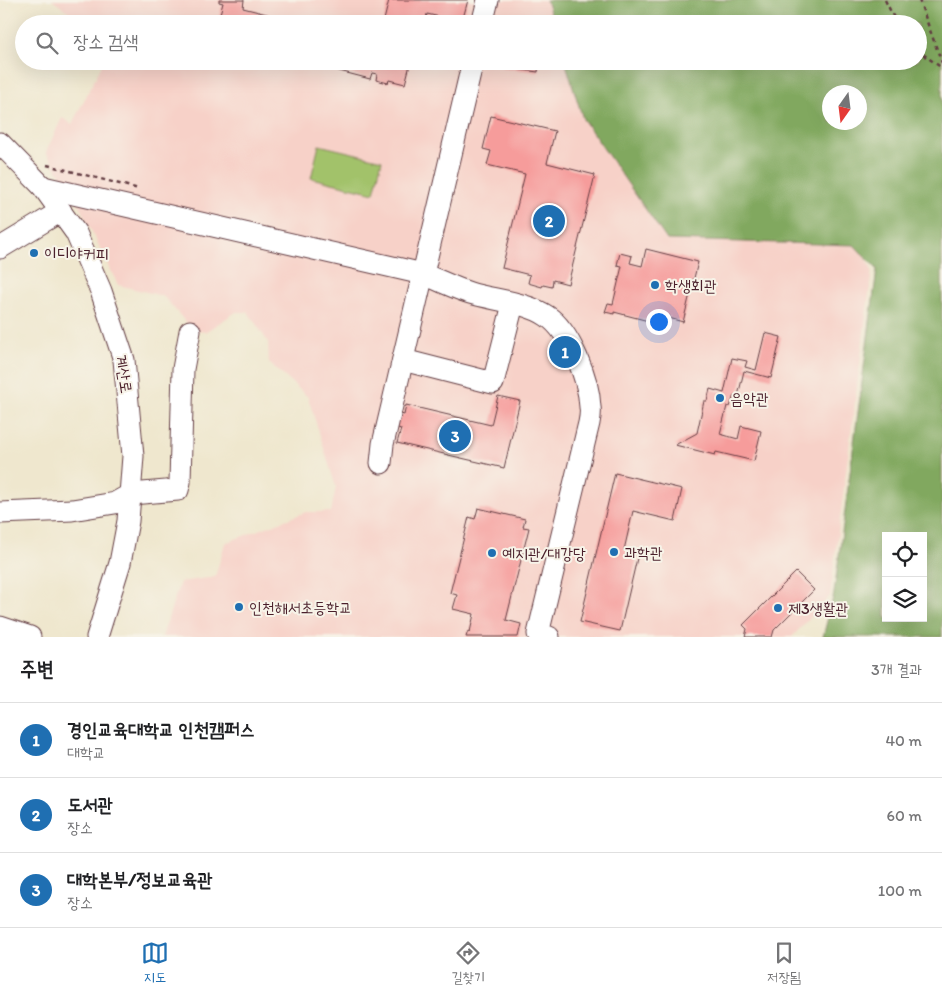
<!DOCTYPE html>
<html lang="ko">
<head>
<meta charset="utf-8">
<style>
  :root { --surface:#fff; --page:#f2f2f2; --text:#202124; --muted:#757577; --line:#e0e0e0; --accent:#1f6fb2 }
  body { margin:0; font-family:Itim,"Poor Story",sans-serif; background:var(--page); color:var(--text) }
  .controls { position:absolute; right:15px; bottom:15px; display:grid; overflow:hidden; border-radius:0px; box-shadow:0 5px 20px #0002 }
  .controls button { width:45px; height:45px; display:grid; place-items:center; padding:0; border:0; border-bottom:1px solid var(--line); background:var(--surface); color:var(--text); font:25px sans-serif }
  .compass { position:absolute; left:822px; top:85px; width:45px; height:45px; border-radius:50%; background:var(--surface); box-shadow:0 5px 20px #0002; rotate:194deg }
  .you { position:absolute; left:658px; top:321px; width:18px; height:18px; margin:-12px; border:4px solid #fff; border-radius:50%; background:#1a73e8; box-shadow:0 0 0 8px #1a73e833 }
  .badge { display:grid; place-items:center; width:32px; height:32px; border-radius:50%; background:var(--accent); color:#fff; font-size:16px; font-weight:700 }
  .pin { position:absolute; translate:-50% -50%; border:2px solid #fff; box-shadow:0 1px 5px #0006 }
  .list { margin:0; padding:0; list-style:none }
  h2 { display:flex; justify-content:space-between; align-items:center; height:65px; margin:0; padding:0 20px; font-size:21px }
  h2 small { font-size:16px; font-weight:400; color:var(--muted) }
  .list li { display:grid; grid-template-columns:32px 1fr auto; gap:15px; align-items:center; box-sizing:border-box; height:75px; padding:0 20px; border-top:1px solid var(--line) }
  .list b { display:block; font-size:19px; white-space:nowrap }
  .list p { margin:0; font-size:16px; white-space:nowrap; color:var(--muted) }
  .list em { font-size:16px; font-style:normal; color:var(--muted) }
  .icon { flex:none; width:28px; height:28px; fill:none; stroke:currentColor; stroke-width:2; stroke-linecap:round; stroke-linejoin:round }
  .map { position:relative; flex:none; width:942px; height:637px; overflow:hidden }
  .search { position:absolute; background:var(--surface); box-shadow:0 5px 20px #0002; left:15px; right:15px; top:15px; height:55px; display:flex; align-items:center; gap:12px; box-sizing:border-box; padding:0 18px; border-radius:28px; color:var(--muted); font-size:19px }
  .sheet { height:290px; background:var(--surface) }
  nav { display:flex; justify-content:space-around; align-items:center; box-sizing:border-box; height:70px; border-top:1px solid var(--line); background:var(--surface); font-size:14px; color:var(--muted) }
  nav a { display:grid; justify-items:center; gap:2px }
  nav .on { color:var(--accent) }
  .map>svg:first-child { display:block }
  .built { fill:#f7d1c8 }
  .green { fill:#a2c26a; stroke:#76704a }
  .forest { fill:#81a85e; stroke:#666444; fill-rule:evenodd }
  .building { fill:#f69c9b }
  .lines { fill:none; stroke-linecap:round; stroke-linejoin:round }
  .minor-casing { stroke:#633d43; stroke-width:23 }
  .path { stroke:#633d43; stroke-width:2.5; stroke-dasharray:4 4; stroke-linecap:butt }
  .minor { stroke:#fff; stroke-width:21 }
  .poi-dot { fill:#1f6fb2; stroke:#f7f3e8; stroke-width:2 }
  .labels { text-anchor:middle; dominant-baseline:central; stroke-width:4; stroke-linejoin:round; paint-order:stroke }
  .poi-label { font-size:16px; fill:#4a1f2b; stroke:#f7f3e8; text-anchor:start }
  .street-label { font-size:16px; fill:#4a1f2b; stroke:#f7f3e8 }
</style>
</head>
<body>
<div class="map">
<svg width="942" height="637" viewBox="0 0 942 637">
  <rect width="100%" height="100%" fill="#f7f3e8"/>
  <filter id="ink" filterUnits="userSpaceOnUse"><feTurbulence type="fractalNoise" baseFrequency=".02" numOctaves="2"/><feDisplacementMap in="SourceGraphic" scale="10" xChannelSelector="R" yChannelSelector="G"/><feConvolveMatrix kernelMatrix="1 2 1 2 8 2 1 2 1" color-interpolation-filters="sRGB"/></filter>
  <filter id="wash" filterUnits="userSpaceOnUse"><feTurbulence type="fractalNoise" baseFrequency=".0096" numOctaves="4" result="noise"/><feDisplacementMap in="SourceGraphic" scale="20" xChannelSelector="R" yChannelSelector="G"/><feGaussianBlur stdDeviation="1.12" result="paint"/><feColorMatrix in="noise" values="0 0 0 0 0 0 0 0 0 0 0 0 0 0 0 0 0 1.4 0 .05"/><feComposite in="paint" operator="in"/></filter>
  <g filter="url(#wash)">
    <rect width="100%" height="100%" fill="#efe7ce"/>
    <!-- built -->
    <g class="built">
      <path d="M52,0H730L743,24H86Z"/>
      <path d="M104,61H762L872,270L830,596L792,637H162L180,582L215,577L225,543L306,512H331L336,487L308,397L269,363L268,342L248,312H236L205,332L191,328L163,296L118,285L79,205L46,152L62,118L72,124Z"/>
    </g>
    <!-- green -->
    <path class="green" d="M319,145L382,160L374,193L311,178Z"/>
    <!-- forest -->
    <path class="forest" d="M546,0H942V637H823L834,593L877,269L854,245L667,240L583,119L565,61H918V24H554ZM830,92H860V122H830ZM886,536H923V618H886Z"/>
    <g id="blocks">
      <!-- building -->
      <g class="building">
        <path d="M219,0H244L243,8L306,24H207L209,19L218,21L223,3L219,2Z"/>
        <path d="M389,0H468L462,22L427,14L425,24H383Z"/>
        <path d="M301,61H411L405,84L389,80L388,83L376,80L377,74L372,73L370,79Z"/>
        <path d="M502,61H539L538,72L501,67Z"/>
        <path d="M491,116L555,131L547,163L595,175L568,284L553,280L552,287L543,285L542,287L528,283L530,275L502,268L525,174L487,165L491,151L483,149Z"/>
        <path d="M646,249L698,262L683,322L669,318L670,316H666L664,325L614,312V314L605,312L608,303L613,304L622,266L617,265L620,253L632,256L630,263L642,266Z"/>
        <path d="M765,333L781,337L771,378L744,371L738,396L734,395L730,407L727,406L720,434L738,439L741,426L761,431L754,461L716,452L715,455L675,445L697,433L704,401H707L710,389L724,393L732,358L747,361L745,367L756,370Z"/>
        <path d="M498,396L520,401L504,468L397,443L401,429L394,427L398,413L404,415L406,405L491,425Z"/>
        <path d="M615,473L682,489L675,521L633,511L624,550L638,554L620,631L580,622Z"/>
        <path d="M478,508L525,519L523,527L529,528L506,620L521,624L518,637H466L468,631L470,632L474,614L453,609L457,595L450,593L469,517L475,519Z"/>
        <path d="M796,572L814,590L774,630L772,637H745L747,629L743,625Z"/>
      </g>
    </g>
  </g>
  <g filter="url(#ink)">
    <use href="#blocks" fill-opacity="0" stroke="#633d43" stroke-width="1"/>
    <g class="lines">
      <!-- minor casing -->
      <g class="minor-casing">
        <g id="minor">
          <path d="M482,24L488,0"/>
          <path d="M0,143L43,187L76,233L101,291L124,360L133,456L128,521L120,563L97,637"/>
          <path d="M43,187L423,274C439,280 454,288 470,293C493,300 526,302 547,316C570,331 589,380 590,407C591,412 590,418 589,423L538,634L549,637"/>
          <path d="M0,248L61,211"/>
          <path d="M403,360L493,383L513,304"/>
          <path d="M381,463L383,444L473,61"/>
          <path d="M0,513L72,510L115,503L131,494L178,490L180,482L183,369L190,331"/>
          <path d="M0,627L30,637"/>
        </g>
      </g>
      <!-- path -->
      <g class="path">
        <path d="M885,0L897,24"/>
        <path d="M919,0L942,63"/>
        <path d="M918,48L924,55L942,68"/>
        <path d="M47,165L139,189"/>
      </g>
      <!-- minor -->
      <use href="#minor" class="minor"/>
    </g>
  </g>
  <!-- markers -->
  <g class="poi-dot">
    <circle cx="34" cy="253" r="5"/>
    <circle cx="655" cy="285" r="5"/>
    <circle cx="720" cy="398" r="5"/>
    <circle cx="614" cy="552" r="5"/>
    <circle cx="492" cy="553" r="5"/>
    <circle cx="239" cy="607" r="5"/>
    <circle cx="778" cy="608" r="5"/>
  </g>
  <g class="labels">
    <!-- poi labels -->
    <g class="poi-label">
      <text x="44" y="253">이디야커피</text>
      <text x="665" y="285">학생회관</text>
      <text x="730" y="398">음악관</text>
      <text x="624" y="552">과학관</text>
      <text x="502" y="553">예지관/대강당</text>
      <text x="249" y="607">인천해서초등학교</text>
      <text x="788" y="608">제3생활관</text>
    </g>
    <!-- street labels -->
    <g class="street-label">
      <text transform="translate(124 374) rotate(81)">계산로</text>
    </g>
  </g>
</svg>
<div class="controls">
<button><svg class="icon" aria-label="locate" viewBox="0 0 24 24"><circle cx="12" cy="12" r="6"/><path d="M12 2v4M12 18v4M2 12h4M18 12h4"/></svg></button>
<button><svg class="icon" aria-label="layers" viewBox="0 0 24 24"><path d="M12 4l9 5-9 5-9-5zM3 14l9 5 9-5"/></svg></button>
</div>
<svg class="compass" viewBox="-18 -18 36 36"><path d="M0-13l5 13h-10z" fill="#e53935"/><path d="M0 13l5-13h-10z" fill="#757577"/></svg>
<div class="you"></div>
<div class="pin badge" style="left:565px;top:352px">1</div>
<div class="pin badge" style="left:549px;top:221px">2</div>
<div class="pin badge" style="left:455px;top:436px">3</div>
<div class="search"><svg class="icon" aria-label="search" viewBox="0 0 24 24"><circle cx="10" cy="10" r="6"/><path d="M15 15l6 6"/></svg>장소 검색</div>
</div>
<section class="sheet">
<h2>주변<small>3개 결과</small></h2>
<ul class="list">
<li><span class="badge">1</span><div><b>경인교육대학교 인천캠퍼스</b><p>대학교</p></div><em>40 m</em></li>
<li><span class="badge">2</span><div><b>도서관</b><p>장소</p></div><em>60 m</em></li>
<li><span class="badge">3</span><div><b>대학본부/정보교육관</b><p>장소</p></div><em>100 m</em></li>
</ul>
</section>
<nav>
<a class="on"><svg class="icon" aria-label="map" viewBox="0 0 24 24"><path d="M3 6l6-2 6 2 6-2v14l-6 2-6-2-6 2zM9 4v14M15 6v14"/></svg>지도</a>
<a><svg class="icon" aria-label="directions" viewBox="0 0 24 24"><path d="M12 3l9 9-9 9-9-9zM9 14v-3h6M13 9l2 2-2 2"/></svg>길찾기</a>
<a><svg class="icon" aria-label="saved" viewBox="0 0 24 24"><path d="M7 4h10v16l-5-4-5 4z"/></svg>저장됨</a>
</nav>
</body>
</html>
